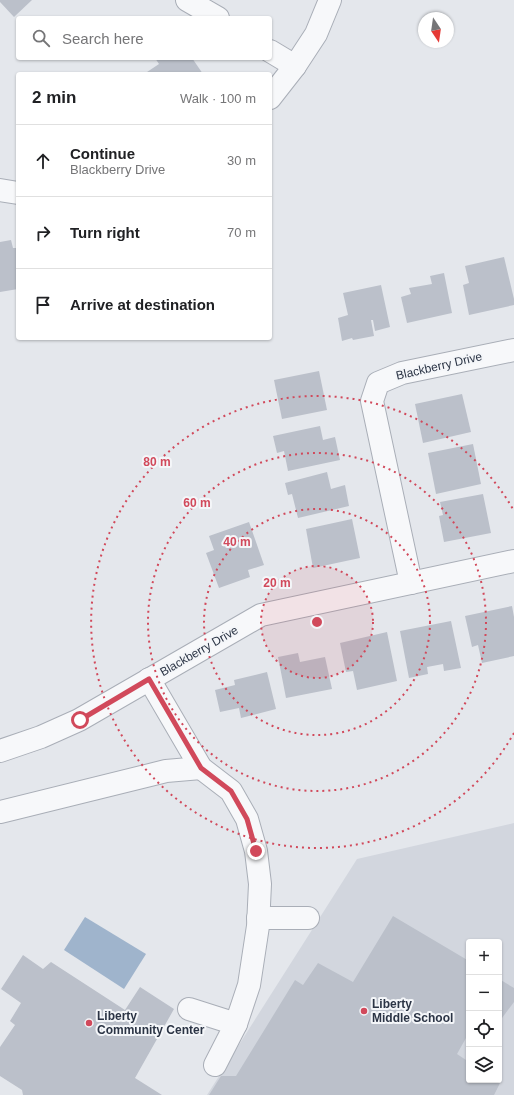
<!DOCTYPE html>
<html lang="en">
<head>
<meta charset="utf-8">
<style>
  :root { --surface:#fff; --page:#f2f2f2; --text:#202124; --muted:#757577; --line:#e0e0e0 }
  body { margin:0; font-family:Helvetica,sans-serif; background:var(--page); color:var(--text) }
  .controls { position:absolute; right:12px; bottom:12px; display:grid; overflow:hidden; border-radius:4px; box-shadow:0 1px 3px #0004 }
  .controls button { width:36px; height:36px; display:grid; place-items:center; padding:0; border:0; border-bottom:1px solid var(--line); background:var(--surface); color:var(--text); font:20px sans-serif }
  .compass { position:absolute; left:418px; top:12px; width:36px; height:36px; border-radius:50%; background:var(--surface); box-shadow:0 1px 3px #0004; rotate:167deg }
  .stop { position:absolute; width:12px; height:12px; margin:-9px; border:3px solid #d1495b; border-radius:50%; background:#fff }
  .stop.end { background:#d1495b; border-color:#fff; box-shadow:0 1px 4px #0008 }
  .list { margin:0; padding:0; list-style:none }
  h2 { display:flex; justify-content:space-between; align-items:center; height:52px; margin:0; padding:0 16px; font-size:17px }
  h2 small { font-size:13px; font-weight:400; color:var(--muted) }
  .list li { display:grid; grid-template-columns:26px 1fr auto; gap:12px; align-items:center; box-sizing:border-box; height:72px; padding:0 16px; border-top:1px solid var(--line) }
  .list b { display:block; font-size:15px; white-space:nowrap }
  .list p { margin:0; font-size:13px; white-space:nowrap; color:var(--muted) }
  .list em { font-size:13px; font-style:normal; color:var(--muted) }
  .icon { flex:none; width:22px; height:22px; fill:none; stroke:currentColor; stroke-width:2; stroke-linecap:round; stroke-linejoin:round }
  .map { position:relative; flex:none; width:514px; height:1095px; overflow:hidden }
  .search { position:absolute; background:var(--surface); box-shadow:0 1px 3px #0004; left:16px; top:16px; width:256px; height:44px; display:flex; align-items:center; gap:10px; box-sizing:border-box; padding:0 14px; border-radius:4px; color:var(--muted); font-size:15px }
  .panel { position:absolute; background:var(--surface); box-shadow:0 1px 3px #0004; left:16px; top:72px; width:256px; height:268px; border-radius:4px }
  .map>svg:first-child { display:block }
  .built { fill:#d2d6de; fill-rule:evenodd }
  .water { fill:#9fb4cc }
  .building { fill:#bbc0ca }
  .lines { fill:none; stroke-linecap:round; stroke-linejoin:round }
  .minor-casing { stroke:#a9aeb7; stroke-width:24 }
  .minor { stroke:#f7f8fa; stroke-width:22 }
  .route { stroke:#d1495b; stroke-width:5 }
  .ring { fill:none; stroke:#d1495b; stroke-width:2; stroke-dasharray:2 4 }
  .poi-dot { fill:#d1495b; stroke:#f4f6f9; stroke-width:1.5 }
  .labels { text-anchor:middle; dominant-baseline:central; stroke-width:4; stroke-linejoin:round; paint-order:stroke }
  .street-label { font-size:12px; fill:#2b3445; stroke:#f4f6f9 }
  .poi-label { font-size:12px; font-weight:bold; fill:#2b3445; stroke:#f4f6f9; text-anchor:start }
  .centre { fill:#d1495b; stroke:#f4f6f9; stroke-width:2 }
  .ring-label { font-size:12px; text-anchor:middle; font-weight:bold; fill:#d1495b; stroke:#f4f6f9; stroke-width:4; stroke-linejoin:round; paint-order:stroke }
</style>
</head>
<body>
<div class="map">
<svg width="514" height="1095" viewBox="0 0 514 1095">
  <rect width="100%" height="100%" fill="#e4e7ec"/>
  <!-- built -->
  <path class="built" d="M514,823V1095H207L357,859ZM469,942H499V1080H469Z"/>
  <!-- water -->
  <path class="water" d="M85,917L146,954L124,989L64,950Z"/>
  <!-- building -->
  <g class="building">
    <path d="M0,0H32L14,17L0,2Z"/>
    <path d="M155,58H192L203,74H144L159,64Z"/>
    <path d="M11,240L13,248H18V289L0,292V242Z"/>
    <path d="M504,257L514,299V305L469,315L463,285L469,283L465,266Z"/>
    <path d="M444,273L452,313L407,323L401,297L411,294L409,288L432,284L430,276Z"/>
    <path d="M381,285L390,327L375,331L373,320H371L374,336L353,340L352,338L342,341L338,318L348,315L343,293Z"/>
    <path d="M319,371L327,410L282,419L274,380Z"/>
    <path d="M462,394L471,432L423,443L415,404Z"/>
    <path d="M320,426L323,440L335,437L340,460L288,471L284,451L277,453L273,436Z"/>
    <path d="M473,444L481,484L436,494L428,453Z"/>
    <path d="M327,472L331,489L345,485L349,506L298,518L292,494L288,495L285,483Z"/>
    <path d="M483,494L491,533L444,542L439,516L443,515L440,502Z"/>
    <path d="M352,519L360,558L313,568L306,529Z"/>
    <path d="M249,522L264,565L248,570L250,577L219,588L206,553L214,550L209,536Z"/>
    <path d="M512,606L514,617V656L482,663L478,645L472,647L465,616Z"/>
    <path d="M451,621L461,668L444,671L443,664L427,667L428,674L409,678L400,631Z"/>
    <path d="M387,632L397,681L357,690L353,671L346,672L340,643Z"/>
    <path d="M298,653L300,662L325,657L332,689L286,698L278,657Z"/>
    <path d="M267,672L276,709L241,718L239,708L220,712L215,690L235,685L234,680Z"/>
    <path d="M393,916L469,961V1040L466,1038L457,1054L469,1062V1080H496L500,1083L494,1095H209L221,1076H236L295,980L303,985L318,963L353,982Z"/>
    <path d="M23,955L43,969L51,962L125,1010L140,987L174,1009L135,1078L162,1095H23L22,1090L0,1076V1047L15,1025L10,1021L21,1003L1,989Z"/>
    <path d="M499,979L514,988V1002L499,1022Z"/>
  </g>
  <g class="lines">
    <!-- minor casing -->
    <g class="minor-casing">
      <g id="minor">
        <path d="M187,0L218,18"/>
        <path d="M270,51L295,66"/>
        <path d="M270,98L295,66L316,34L330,0"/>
        <path d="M0,190L18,193"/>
        <path d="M411,583L372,401L378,383L402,373L514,350"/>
        <path d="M149,679L201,768L231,791L247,819L256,851L260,884L258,926L249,985L236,1024L215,1065"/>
        <path d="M0,751L41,737L79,720L261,615L514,561"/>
        <path d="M0,812L166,771L201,768"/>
        <path d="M258,918H308"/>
        <path d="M189,1009L236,1024"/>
      </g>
    </g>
    <!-- minor -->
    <use href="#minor" class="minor"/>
  </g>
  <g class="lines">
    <!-- route -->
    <path class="route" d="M80,720L149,679L201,768L231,791L247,819L256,851"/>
  </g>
  <!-- distance rings -->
  <circle cx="317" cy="622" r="56" fill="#d1495b" fill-opacity=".12"/>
  <g class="ring">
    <circle cx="317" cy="622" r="56"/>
    <circle cx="317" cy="622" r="113"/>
    <circle cx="317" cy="622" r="169"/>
    <path d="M514 733A226 226 0 1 1 514 511"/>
  </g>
  <!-- markers -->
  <g class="poi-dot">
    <circle cx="364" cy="1011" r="4"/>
    <circle cx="89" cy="1023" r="4"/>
  </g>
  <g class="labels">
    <!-- street labels -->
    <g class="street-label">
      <text transform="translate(439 366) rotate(-13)">Blackberry Drive</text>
      <text transform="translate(199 651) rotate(-30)">Blackberry Drive</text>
    </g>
    <!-- poi labels -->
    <g class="poi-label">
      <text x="372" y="1004">Liberty<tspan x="372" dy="14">Middle School</tspan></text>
      <text x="97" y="1016">Liberty<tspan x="97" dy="14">Community Center</tspan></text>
    </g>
  </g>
  <circle cx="317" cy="622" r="6" class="centre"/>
  <g class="ring-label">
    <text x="157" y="466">80 m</text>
    <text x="197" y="507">60 m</text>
    <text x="237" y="546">40 m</text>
    <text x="277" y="587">20 m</text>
  </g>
</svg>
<div class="controls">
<button>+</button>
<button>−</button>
<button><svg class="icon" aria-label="locate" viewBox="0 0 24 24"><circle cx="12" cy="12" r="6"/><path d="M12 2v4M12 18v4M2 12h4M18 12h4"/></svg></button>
<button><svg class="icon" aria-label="layers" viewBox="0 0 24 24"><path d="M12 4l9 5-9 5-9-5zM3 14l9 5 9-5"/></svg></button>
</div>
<svg class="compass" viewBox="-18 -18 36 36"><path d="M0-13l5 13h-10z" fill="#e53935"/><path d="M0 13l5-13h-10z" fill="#757577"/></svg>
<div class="stop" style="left:80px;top:720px"></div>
<div class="stop end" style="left:256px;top:851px"></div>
<div class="search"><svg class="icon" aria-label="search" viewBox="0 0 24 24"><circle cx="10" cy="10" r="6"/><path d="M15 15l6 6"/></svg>Search here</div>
<section class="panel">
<h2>2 min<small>Walk · 100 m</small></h2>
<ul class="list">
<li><svg class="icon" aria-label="ahead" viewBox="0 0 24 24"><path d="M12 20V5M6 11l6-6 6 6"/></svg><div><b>Continue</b><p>Blackberry Drive</p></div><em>30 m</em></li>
<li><svg class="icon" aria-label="right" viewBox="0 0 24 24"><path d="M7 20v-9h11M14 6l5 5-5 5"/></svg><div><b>Turn right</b></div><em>70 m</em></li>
<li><svg class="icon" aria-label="arrive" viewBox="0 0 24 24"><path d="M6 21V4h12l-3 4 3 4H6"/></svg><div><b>Arrive at destination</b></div></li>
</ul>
</section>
</div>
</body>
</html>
